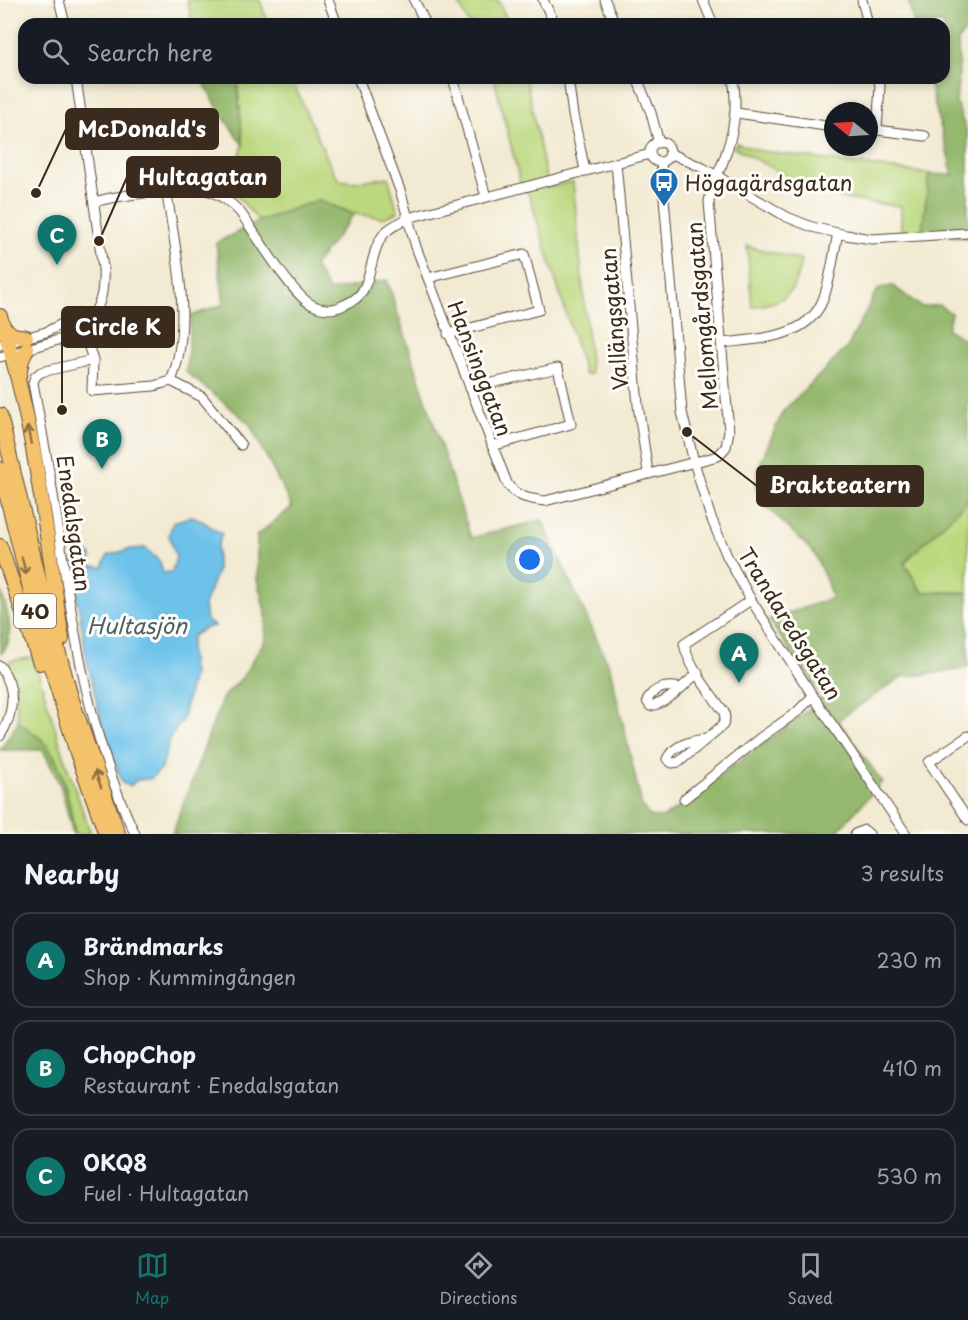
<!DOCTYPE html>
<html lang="en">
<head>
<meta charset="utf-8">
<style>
  :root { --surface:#171b24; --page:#242831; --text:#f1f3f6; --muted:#9ea1a6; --line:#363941; --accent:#0f766e }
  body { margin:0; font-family:"Playpen Sans",sans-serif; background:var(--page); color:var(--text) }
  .compass { position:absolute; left:824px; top:102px; width:54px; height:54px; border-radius:50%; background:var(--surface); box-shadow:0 3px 9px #0003; rotate:288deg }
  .you { position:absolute; left:530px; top:560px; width:21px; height:21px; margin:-15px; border:4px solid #fff; border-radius:50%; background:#1a73e8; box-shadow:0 0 0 9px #1a73e833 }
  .badge { display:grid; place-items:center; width:39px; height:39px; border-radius:50%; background:var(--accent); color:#fff; font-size:20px; font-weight:700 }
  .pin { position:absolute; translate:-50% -50px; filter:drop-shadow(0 2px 3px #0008) }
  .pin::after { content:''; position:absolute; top:32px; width:21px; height:18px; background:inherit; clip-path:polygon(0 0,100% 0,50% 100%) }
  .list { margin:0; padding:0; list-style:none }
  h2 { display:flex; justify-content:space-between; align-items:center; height:78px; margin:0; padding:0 24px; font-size:26px }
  h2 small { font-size:20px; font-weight:400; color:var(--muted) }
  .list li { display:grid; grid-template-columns:39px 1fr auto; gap:18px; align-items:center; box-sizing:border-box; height:96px; margin:0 12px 12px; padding:0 12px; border:2px solid var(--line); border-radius:18px }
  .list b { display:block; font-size:22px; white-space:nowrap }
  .list p { margin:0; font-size:20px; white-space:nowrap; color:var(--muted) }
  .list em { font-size:20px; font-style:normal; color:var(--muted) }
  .icon { flex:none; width:33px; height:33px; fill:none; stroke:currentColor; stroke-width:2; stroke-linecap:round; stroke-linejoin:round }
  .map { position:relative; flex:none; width:968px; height:834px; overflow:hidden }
  .search { position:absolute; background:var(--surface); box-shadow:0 3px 9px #0003; left:18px; right:18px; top:18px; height:66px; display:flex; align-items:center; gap:15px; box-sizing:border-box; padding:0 21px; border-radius:18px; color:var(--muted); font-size:22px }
  .sheet { height:402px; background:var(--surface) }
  nav { display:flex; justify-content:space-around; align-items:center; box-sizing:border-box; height:84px; border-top:2px solid var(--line); background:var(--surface); font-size:16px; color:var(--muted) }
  nav a { display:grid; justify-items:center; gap:3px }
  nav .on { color:var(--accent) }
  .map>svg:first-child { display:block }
  .green { fill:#bbd87e; stroke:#7b814e; stroke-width:1.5 }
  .forest { fill:#94b86d; stroke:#687146; stroke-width:1.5 }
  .water { fill:#6dc2ea; stroke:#547684; stroke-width:1.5 }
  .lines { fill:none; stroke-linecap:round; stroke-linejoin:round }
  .minor-casing { stroke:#564739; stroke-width:11 }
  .highway-casing { stroke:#564739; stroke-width:16 }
  .minor { stroke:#fff; stroke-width:9 }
  .highway { stroke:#f3c26a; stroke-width:14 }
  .oneway { stroke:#8e6e40 }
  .labels { text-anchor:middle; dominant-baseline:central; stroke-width:6; stroke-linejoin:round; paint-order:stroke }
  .shield { fill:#fdfcf7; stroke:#75695f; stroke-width:1.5 }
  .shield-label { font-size:20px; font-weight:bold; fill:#3b2a1e }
  .poi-label { font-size:21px; fill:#3b2a1e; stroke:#fdfcf7; text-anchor:start }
  .street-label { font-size:21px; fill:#3b2a1e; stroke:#fdfcf7 }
  .water-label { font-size:22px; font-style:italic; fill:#4c5f65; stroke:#fdfcf7 }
  .leader { fill:none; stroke:#3b2a1e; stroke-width:2 }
  .callout-dot { fill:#3b2a1e; stroke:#fdfcf7; stroke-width:2 }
  .callout { fill:#3b2a1e; stroke:#3b2a1e; stroke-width:2 }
  .callout-label { font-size:22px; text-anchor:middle; font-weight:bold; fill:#fff }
</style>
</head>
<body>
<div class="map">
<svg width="968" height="834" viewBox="0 0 968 834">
  <rect width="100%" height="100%" fill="#fdfcf7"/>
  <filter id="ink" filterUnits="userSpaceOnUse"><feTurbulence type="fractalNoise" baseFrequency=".0167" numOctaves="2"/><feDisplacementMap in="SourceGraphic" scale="12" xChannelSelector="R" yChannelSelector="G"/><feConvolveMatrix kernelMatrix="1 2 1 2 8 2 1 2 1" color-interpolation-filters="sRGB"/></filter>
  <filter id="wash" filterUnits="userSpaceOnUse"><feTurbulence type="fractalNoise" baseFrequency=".008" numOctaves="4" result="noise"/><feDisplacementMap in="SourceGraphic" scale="24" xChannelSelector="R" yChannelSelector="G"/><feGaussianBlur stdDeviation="1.35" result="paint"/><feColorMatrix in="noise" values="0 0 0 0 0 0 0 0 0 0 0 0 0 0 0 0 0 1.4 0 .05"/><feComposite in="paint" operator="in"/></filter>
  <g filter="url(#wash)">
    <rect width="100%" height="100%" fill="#f2ead2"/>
    <!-- green -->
    <g class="green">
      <path d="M187,0H260L268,24H193Z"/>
      <path d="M457,0H498L509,24H469Z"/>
      <path d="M237,78H291L331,167L339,180L354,182L388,177L398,212L383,218L354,214L318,200L259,221L230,187L243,145Z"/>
      <path d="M494,78H526L548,187L573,182L591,374L585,375L530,197L520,182Z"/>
      <path d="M736,143L761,151L929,174L922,232L901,233V206C876,204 851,201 827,194C794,184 764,163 734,147Z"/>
      <path d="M747,246L801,260C794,295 788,301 752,307Z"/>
      <path d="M968,500V592H922L904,563Z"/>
      <path d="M33,657L68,769L91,834H75C69,803 65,762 41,739C35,733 26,728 18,722L16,693L5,665L11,661Z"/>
    </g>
    <!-- forest -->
    <g class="forest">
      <path d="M908,0H949L968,5V27L958,41L959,72L956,102L968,136V238L922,232L929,174L953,175L928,78H944V24H914Z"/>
      <path d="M201,78H237L243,145L222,115Z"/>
      <path d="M318,200L354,214L314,266L329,291L387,280L471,538L542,520L610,668L642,806L649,816L662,818C684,806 702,789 722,774C756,749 791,726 822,697C805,670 786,646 769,620L832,598L826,580L814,553L761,501L756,488L759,466L783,411L847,348L875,294L880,288L893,286L922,307L939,305L951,313L947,329L968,342V497L962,506L904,563L922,592L968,593V666L959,670L902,677L838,720L882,782L835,834H172L223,697L242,678L265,640L266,615L257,579V535L292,507L249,423L186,372L191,316L224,304L216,243L259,221Z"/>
      <path d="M0,589C7,608 17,638 1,654Z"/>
      <path d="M18,722C26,728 35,733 41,739C65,762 69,803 75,834H73L61,787L43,750H0Z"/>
    </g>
    <!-- water -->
    <path class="water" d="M192,516C203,520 211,528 222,534L217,547V571L204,605L206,621L215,626L205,628L192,636L190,652L193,675L182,721L170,738L162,768L150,779L137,780L130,786L122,783L102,724L86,657L72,561L81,549L91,555V566L103,567L108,555L132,549L145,548L160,562L163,573L172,572L176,557L169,535L173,522Z"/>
  </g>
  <g filter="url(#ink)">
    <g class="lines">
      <!-- minor casing -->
      <g class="minor-casing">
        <g id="minor">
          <path d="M59,0L65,24"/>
          <path d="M328,0L337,24"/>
          <path d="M414,0L426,24"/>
          <path d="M543,0L555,24"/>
          <path d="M605,0L615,24"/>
          <path d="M703,0L713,24"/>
          <path d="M862,0L868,24"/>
          <path d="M76,78L103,268C104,289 102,304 89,321"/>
          <path d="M358,78L401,193L416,247L507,483C515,497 529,499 545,501L718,456L726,447L729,431L709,202C711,186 717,176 723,162C734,133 738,108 733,78"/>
          <path d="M453,78L486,197"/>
          <path d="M568,78L573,115L585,170"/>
          <path d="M637,78L651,113L659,143"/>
          <path d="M737,113L833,127"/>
          <path d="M869,129L925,136"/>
          <path d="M877,130L880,86L878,78"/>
          <circle cx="660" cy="152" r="10"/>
          <path d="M670,153L703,168L787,217L812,227L846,235L872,239L968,233"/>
          <path d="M661,162L682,412L694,462L710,515L727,556L751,600L813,696L906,834"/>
          <path d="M616,163L638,405L648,472"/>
          <path d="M166,189C175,248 194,325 171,381"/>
          <path d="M94,202C111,197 128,195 145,193C185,186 209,180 240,212C256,234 289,290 309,303C320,310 333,311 344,305C353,301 360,297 364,288C373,270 372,243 388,230C394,225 402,222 408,218L650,154"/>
          <path d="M428,278L524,254L539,310L448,334"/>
          <circle cx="79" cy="325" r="11"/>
          <path d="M85,335L93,360L92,391L154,386L171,381L202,397L241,445"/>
          <path d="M722,343C756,339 806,339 822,302C831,281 833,256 838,233"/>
          <path d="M0,345L46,332L68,321"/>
          <path d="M0,357L58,340L78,337"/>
          <path d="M93,360L41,372L35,377L33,383C41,426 49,469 56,513C72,623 87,733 135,834"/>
          <path d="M470,388L558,368L571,424L492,446"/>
          <path d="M0,666C17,689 14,714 0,736"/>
          <path d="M680,688C667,685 653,687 647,701L650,706C668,704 684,684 698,673"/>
          <path d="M968,736L929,762L968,820"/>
          <path d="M707,739C693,740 673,745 667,759L672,763L679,762L723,725L725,718L724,712C710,692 689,668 684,644L751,600"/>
          <path d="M684,799L760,738L797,712L813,696"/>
          <path d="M855,834L864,830L869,834"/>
        </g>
      </g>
      <!-- highway casing -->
      <g class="highway-casing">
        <g id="highway">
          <path d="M0,316C34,420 46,531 62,639"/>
          <path d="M3,327L13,335L26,337"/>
          <path d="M19,376L22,360L27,349"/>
          <path d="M0,415L43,596L71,697L118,834"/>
          <path d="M0,469L44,644L77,753L106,834"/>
          <path d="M0,546L40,663"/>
        </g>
      </g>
      <!-- minor -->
      <use href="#minor" class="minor"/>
      <!-- highway -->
      <use href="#highway" class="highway"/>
    </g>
    <!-- one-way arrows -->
    <defs><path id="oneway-shaft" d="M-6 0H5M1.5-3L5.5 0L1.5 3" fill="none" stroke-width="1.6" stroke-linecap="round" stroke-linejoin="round" transform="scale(1.5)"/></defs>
    <g class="oneway">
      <use href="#oneway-shaft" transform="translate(29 435) rotate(-102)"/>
      <use href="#oneway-shaft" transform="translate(24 566) rotate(76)"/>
      <use href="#oneway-shaft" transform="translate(98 779) rotate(-110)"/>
    </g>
  </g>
  <!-- icons -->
  <defs>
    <g id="bus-pin" transform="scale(1.5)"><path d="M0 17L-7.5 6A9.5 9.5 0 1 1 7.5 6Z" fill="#1f6fb2" stroke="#fdfcf7"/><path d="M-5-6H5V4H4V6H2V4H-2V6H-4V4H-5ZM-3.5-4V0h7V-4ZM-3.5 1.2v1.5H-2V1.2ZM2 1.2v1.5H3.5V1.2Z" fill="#fff"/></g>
  </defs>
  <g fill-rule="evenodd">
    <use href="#bus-pin" x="664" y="182"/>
  </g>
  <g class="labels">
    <!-- shield labels -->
    <rect class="shield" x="14" y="594" width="42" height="34" rx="4.5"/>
    <g class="shield-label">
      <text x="35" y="611">40</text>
    </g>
    <!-- poi labels -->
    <g class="poi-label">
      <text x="685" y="182">Högagärdsgatan</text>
    </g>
    <!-- street labels -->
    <g class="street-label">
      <text transform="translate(701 316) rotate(-95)">Mellomgårdsgatan</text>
      <text transform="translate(613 319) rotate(-95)">Vallängsgatan</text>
      <text transform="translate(481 368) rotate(69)">Hansinggatan</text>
      <text transform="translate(75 523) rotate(82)">Enedalsgatan</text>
      <text transform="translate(791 623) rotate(58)">Trandaredsgatan</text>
    </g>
    <!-- water labels -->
    <g class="water-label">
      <text x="137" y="624">Hultasjön</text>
    </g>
  </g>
  <!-- callouts -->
  <path class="leader" d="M36 193L66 129M99 241L127 177M62 410L62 327M687 432L757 486"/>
  <g class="callout-dot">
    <circle cx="36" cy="193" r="6"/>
    <circle cx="99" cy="241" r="6"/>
    <circle cx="62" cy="410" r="6"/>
    <circle cx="687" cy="432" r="6"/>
  </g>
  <g class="callout">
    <rect x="66" y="109" width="152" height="40" rx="6"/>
    <rect x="127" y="157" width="153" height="40" rx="6"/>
    <rect x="62" y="307" width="112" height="40" rx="6"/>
    <rect x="757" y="466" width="166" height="40" rx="6"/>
  </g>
  <g class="callout-label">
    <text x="142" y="137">McDonald's</text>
    <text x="203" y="185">Hultagatan</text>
    <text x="118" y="335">Circle K</text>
    <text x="840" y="493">Brakteatern</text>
  </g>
</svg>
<svg class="compass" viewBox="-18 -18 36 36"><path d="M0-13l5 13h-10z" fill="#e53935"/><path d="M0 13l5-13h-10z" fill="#9ea1a6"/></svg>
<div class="you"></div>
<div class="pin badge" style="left:739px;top:683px">A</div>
<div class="pin badge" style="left:102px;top:469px">B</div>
<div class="pin badge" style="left:57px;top:265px">C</div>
<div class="search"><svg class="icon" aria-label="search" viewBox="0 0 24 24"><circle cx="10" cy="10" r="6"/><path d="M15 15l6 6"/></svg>Search here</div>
</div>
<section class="sheet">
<h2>Nearby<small>3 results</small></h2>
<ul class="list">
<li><span class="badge">A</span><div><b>Brändmarks</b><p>Shop · Kummingången</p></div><em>230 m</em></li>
<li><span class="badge">B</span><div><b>ChopChop</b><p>Restaurant · Enedalsgatan</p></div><em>410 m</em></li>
<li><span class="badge">C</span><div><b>OKQ8</b><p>Fuel · Hultagatan</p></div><em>530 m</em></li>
</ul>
</section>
<nav>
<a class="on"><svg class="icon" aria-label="map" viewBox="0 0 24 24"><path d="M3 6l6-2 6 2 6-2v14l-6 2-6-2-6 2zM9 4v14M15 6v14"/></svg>Map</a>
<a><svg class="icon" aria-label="directions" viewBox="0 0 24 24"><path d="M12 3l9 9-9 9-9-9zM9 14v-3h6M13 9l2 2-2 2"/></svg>Directions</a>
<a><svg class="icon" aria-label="saved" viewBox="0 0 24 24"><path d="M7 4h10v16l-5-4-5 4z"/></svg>Saved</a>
</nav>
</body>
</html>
